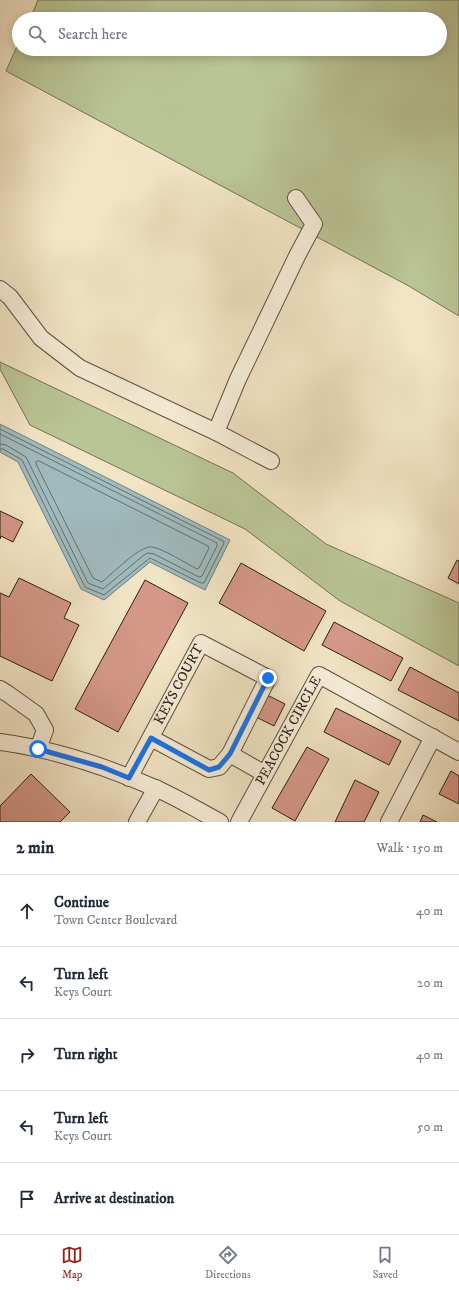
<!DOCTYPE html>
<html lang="en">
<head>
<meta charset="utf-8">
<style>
  :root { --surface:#fff; --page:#f2f2f3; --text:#1f2937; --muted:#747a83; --line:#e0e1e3; --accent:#8f2418 }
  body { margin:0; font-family:"IM FELL DW Pica",serif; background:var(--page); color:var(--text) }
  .stop { position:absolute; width:12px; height:12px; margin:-9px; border:3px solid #1a73e8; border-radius:50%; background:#fff }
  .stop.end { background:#1a73e8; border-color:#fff; box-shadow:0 1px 4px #0008 }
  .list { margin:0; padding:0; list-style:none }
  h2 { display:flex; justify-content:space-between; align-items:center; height:52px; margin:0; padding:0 16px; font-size:17px }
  h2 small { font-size:13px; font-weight:400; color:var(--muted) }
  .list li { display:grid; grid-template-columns:26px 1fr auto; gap:12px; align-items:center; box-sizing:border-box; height:72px; padding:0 16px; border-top:1px solid var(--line) }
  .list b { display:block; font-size:15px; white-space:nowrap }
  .list p { margin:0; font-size:13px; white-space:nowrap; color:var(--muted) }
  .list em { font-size:13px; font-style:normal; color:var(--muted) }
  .icon { flex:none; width:22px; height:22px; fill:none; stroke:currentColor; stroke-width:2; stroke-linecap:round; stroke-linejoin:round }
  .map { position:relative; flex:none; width:459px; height:822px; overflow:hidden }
  .search { position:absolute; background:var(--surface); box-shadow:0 2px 10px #0003; left:12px; right:12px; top:12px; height:44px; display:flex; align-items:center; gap:10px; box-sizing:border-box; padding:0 14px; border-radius:22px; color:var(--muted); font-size:15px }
  .sheet { height:412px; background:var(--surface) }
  nav { display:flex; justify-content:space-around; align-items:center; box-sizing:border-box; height:56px; border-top:1px solid var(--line); background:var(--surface); font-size:11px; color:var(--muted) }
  nav a { display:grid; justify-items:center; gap:2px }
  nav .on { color:var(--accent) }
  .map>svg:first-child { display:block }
  .green { fill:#bac595; stroke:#727256 }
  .water { fill:#a0bcbf; stroke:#717e7c }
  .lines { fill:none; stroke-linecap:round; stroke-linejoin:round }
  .shore { stroke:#656e6c; stroke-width:1 }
  .building { fill:#d59889; stroke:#2a2018 }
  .minor-casing { stroke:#5c5143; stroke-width:18 }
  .minor { stroke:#f7eed9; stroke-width:16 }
  .route { stroke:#1a73e8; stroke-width:5 }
  .labels { text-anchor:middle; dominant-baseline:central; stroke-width:3; stroke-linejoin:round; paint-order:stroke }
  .street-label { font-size:14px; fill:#2a2018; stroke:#f7eed9 }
</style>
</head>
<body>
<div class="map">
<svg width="459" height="822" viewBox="0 0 459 822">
  <rect width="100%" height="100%" fill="#f2e5c5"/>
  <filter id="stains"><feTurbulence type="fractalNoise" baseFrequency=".005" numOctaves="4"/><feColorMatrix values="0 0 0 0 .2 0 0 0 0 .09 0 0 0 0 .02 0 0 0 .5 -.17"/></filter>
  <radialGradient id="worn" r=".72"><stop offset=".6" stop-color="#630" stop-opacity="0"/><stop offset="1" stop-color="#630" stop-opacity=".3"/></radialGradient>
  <!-- green -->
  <g class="green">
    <path d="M38,0H459V316L407,285L6,71L19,42V49H440V19H30Z"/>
    <path d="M0,362L233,473L326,544L459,603V666L340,601L245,529L30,425L0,369Z"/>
  </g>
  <!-- water -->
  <path class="water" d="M0,424L230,540L205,590L150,562L104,600L81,589L18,462L0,452Z"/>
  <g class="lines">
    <!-- shore -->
    <g class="shore">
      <path d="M0,429L223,541L224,543L204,583H201L150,558L104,595L85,587L22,460L3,449H0"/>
      <path d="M0,434L217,543V546L202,576L199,577L154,554L148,553L144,555L103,589L88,583L26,457L6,445L0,444"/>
      <path d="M39,461L208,546L209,548L199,568L197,569C187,564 162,548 152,547C140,545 112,574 102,582L93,578L36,464V462Z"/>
    </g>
  </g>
  <!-- building -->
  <g class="building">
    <path d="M0,511L23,522L13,542L1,536L0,539Z"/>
    <path d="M457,560L459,561V584L448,578Z"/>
    <path d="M241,563L326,611L304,651L219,603Z"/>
    <path d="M19,578L71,603L64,618L79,625L52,681L0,656V593L9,597Z"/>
    <path d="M145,580L188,603L118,732L75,709Z"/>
    <path d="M334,622L403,658L391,681L322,645Z"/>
    <path d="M410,667L459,693V721L398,690Z"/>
    <path d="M267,695L285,704L274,726L256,717Z"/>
    <path d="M336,708L401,741L389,765L324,732Z"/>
    <path d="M307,747L329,759L295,821L272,808Z"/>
    <path d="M451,771L459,776V804L439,794Z"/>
    <path d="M31,774L70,812L60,822H0V806Z"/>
    <path d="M355,780L379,792L364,822H335Z"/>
    <path d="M423,815L437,822H420Z"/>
  </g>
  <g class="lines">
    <!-- minor casing -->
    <g class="minor-casing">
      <g id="minor">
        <path d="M0,289L10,297L41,338L80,368L216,432L271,461"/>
        <path d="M216,432L238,379L297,256L314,224L296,198"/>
        <path d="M0,689L8,694L36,714L45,730L38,749"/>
        <path d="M151,738L209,769L219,767L230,754"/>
        <path d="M0,742C52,749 107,767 155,788C178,798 199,811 220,822"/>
        <path id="s1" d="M129,778L201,643L268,678L230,754L265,774"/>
        <path d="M137,822L156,788"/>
        <path id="s2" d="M239,822L319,675L459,752"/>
        <path d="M389,822L433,737"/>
      </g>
    </g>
    <!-- minor -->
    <use href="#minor" class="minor"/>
  </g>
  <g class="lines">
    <!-- route -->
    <path class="route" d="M38,749L102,767L129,778L151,738L209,770L219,767L230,754L268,678"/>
  </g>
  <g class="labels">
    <!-- street labels -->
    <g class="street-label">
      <text stroke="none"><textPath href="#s1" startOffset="106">KEYS COURT</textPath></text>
      <text stroke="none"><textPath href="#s2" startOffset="104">PEACOCK CIRCLE</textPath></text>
    </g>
  </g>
  <rect width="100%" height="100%" filter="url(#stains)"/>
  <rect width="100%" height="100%" fill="url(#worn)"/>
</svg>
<div class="stop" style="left:38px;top:749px"></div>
<div class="stop end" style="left:268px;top:678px"></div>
<div class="search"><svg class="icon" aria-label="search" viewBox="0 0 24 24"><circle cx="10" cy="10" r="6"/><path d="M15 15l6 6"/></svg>Search here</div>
</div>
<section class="sheet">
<h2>2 min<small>Walk · 150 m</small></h2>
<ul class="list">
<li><svg class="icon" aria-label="ahead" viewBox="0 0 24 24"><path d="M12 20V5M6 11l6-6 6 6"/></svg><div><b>Continue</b><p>Town Center Boulevard</p></div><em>40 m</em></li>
<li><svg class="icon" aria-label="left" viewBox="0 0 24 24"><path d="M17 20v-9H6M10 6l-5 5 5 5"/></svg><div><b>Turn left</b><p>Keys Court</p></div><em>20 m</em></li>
<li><svg class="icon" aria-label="right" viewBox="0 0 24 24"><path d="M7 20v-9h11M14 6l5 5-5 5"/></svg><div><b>Turn right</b></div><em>40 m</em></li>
<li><svg class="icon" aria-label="left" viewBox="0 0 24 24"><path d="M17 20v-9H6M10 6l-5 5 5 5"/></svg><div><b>Turn left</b><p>Keys Court</p></div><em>50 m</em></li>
<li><svg class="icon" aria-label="arrive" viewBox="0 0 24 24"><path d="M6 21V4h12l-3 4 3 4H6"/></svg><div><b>Arrive at destination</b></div></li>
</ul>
</section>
<nav>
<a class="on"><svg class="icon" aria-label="map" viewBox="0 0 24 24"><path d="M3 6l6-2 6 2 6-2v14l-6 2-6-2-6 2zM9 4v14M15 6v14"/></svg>Map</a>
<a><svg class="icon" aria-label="directions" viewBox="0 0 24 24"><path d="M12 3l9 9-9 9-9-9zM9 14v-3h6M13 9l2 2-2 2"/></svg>Directions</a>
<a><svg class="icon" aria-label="saved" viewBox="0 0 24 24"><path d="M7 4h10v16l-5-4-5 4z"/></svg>Saved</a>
</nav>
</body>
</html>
